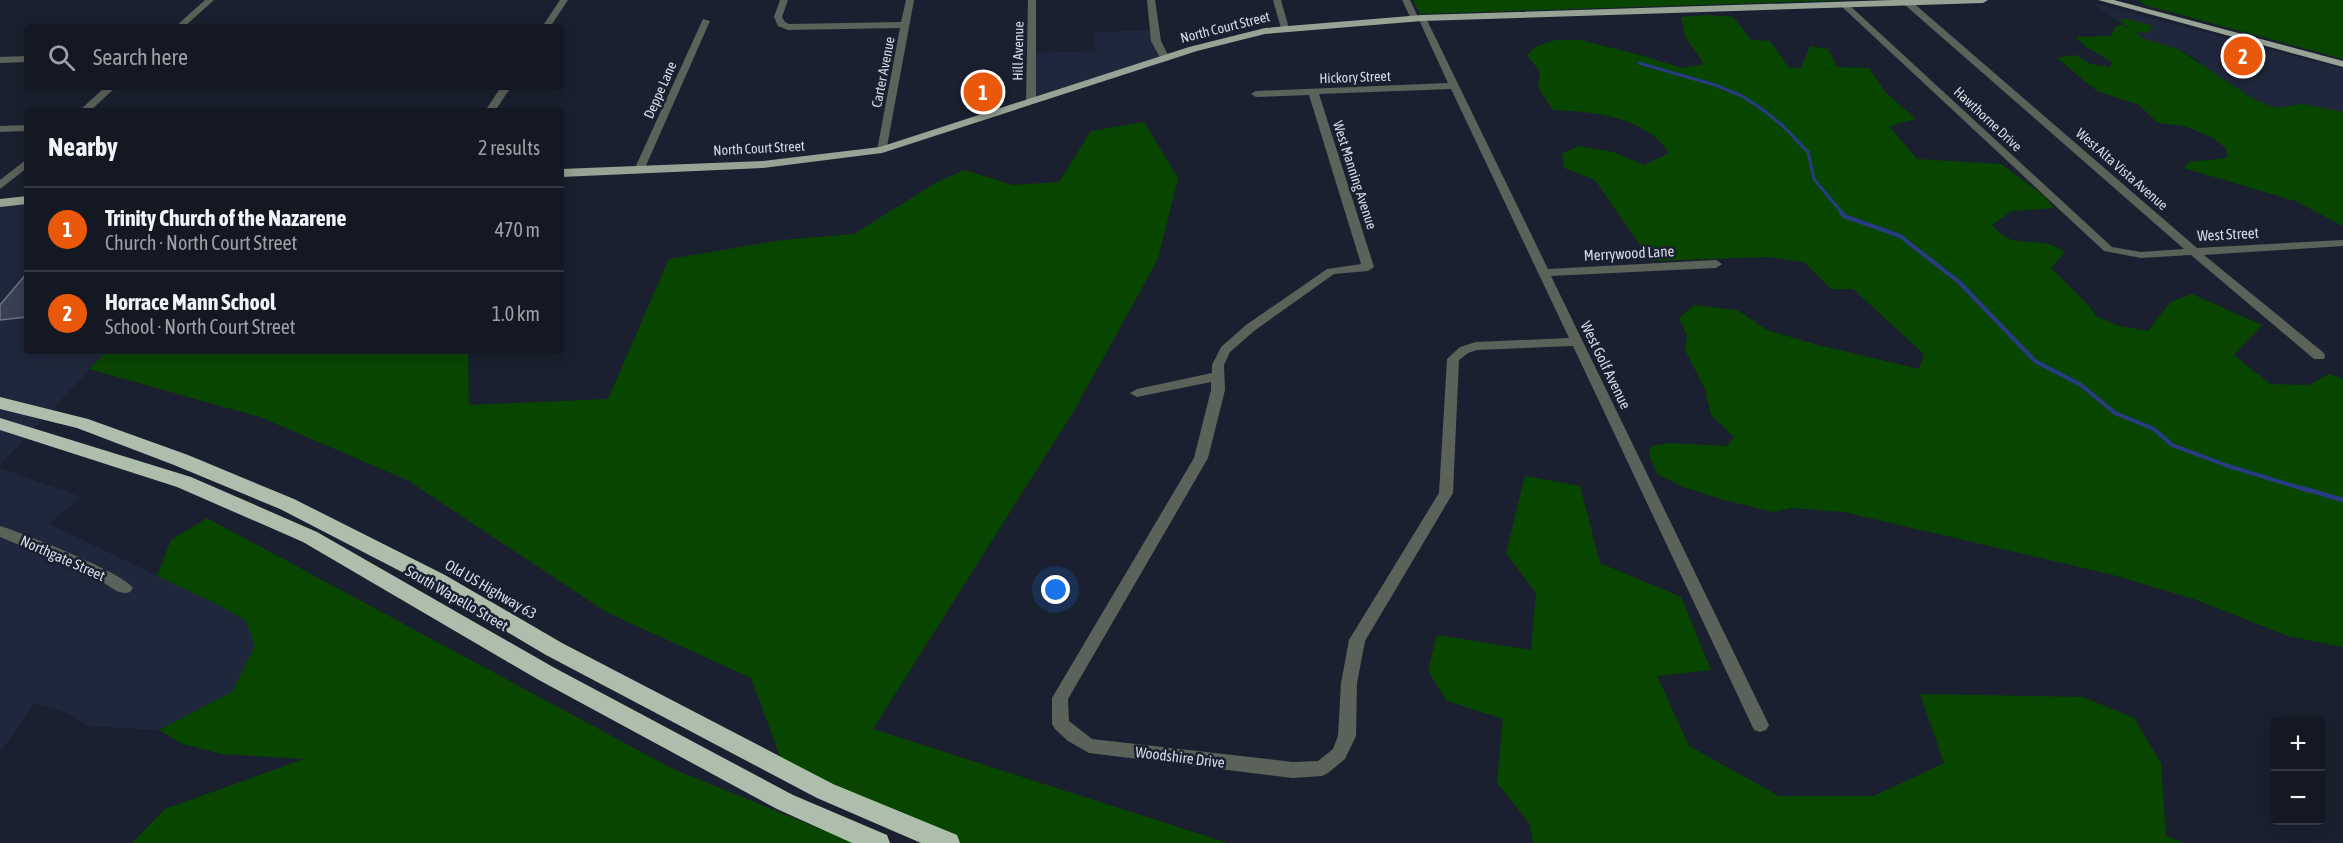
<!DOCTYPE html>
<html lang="en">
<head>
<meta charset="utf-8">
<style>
  :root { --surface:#141823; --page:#212530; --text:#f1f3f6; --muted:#9da0a6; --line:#333741; --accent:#ea580c }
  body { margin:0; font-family:"Asap Condensed",sans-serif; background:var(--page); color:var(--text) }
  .controls { position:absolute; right:18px; bottom:18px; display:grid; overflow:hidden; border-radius:6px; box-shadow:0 3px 15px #0003 }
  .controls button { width:54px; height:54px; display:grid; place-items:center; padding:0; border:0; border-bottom:2px solid var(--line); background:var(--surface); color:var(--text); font:30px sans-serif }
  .you { position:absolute; left:1056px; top:590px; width:21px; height:21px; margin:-15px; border:4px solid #fff; border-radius:50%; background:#1a73e8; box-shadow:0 0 0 9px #1a73e833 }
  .badge { display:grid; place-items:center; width:39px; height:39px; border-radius:50%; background:var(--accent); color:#fff; font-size:20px; font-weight:700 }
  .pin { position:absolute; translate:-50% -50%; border:3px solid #fff; box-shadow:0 2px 6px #0006 }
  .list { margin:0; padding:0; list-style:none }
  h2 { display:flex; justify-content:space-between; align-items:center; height:78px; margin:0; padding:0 24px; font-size:26px }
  h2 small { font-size:20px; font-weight:400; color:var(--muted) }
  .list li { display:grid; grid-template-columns:39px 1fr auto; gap:18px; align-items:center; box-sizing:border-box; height:84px; padding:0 24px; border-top:2px solid var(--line) }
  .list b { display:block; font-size:22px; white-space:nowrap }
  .list p { margin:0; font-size:20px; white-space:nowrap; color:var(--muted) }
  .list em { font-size:20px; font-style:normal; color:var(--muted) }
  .icon { flex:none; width:33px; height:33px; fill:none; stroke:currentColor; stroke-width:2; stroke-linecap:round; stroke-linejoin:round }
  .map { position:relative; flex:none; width:2343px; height:843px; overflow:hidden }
  .search { position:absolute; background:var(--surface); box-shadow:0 3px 15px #0003; left:24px; top:24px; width:540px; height:66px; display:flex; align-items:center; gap:15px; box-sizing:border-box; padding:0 21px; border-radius:6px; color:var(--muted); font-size:22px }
  .panel { position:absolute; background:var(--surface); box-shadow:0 3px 15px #0003; left:24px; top:108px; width:540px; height:246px; border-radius:6px }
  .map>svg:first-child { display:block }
  .built { fill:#1f273c }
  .green { fill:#084600 }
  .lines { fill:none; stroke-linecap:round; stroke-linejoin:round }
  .stream-far2 { stroke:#273c84; stroke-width:3 }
  .stream-far1 { stroke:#273c84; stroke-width:4 }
  .stream { stroke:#273c84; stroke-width:4.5 }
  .building { fill:#394051; stroke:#6b7386; stroke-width:1.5 }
  .minor { fill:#5b625a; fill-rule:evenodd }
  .major { fill:#97a495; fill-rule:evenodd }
  .highway { fill:#aebeac; fill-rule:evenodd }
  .labels { text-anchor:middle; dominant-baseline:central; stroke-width:5; stroke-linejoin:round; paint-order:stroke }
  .far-street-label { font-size:14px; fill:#d6dae5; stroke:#1a202f }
  .street-label { font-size:15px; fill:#d6dae5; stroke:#1a202f }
</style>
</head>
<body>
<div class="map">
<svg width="2343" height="843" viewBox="0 0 2343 843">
  <rect width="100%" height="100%" fill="#1a202f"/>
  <!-- built -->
  <g class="built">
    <path d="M2091,2L2343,69V112L2302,104L2276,108L2254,99L2209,70L2197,59L2178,49L2144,39Z"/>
    <path d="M1155,30L1165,59L1031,101L1032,53L1095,51L1094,32Z"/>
    <path d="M27,200V351H107L0,465V203Z"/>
    <path d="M0,468L81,497L49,524L219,605L246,621L255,645L232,692L159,730L88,726L67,713L35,703L0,752Z"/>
  </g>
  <!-- green -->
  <g class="green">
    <path d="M1413,0H1849L1420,14Z"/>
    <path d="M2139,0H2343V59L2145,5Z"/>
    <path d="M1707,15L1733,17L1751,40L1770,41L1789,68H1801L1810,46L1828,49L1837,67L1869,68L1886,93L1916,119L1889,126L1917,159L2001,164L2044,196L2054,208L2011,211L1992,225C1996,229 2002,236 2007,238C2024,246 2043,236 2065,252L2051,268L2090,307L2096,316L2119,326L2148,331L2170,302L2192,294L2262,325L2234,355L2270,384L2309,385L2329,374L2343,379V647L2288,636L2194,599L2113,575L1844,512L1791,508L1773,512L1724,500L1683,487L1657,474L1649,455L1651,446L1669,443L1727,446L1734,437L1711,415L1705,389L1685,350L1687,336L1679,318L1694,305L1737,310L1767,330L1818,345L1919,369L1924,354L1853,289H1831L1804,262L1767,257L1651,261L1595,180L1564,168L1562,154L1578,146L1613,152L1644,165L1669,153C1647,117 1592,111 1553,110L1538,87L1540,72L1527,55L1537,46L1556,40H1580L1644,56L1682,68L1704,64L1685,36L1681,17Z"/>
    <path d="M2127,19L2153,26L2147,33L2135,32L2144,39L2178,49L2253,99L2276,108L2302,104L2343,112V226L2295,201L2184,168L2189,162L2227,158L2226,148L2211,137L2184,126L2158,123L2139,105L2097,91L2057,58L2076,55L2090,64L2110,67L2112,62L2086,47L2076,37L2111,36L2116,26L2123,25L2133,31L2119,20Z"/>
    <path d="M1144,122L1178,178L1158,259L1075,409L873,729L1228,843H948L785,770L751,678L606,612L409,481L260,417L89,369L107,351H468L469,405L608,399L669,259L782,240L854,234L937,182L964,170L1013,185L1059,182L1091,131Z"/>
    <path d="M1525,476L1580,486L1600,563L1681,597L1711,670L1657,676L1689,746L1779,796H1874L1944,763L1920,694L2083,697L2134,718L2161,763L2166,836L2184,843H1533L1529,823L1497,783L1503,719L1447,701L1428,671L1437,635L1531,650L1536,593L1506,553Z"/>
    <path d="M207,518L673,769L855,843H132L165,809L304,759L222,754L183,744L159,730L232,692L255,646L246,621L219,605L157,576L171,540Z"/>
  </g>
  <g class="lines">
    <!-- stream-far2 -->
    <path class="stream-far2" d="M1639,63L1715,85L1742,96L1759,107L1782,125L1808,152L1814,179L1843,214"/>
    <!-- stream-far1 -->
    <path class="stream-far1" d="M1841,213L1844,216L1900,236L1959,282L2035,361L2081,385L2115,413L2154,429L2172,445L2228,466L2307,490"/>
    <!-- stream -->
    <path class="stream" d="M2302,488L2343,500"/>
  </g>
  <!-- building -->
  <g class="building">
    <path d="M996,76L995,102L981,105L969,103L971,77Z"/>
    <path d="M27,273V317L0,320V305Z"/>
  </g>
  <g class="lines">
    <!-- minor -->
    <g class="minor">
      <path d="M205,0H214L184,27H175Z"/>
      <path d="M560,0H568L550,27H542Z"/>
      <path d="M780,0H788L782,17L785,22L789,24L901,22L906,0H914L886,152H878L877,150L900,28L788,30L778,26L774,17Z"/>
      <path d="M1028,0H1036V101L1031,104L1026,101Z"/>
      <path d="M1147,0H1155L1161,41L1170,59L1168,61H1162L1151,41Z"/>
      <path d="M1273,0H1281L1289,28L1288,30L1281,28Z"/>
      <path d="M1402,0H1410L1418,17L1422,15L1426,18L1548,269L1716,260L1722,264L1716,268L1551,276L1769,725L1766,730L1760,732L1754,730L1573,346L1477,350L1468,353L1459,360L1453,493L1365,641L1357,683L1356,736L1345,759L1328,773L1322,776L1293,778L1089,753L1068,741L1055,729L1052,724V698L1194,458L1211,390V382L1137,397L1130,393L1137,389L1212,373V365L1221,347L1246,325L1327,269L1361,264L1309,95L1256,97L1251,94L1256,91L1448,83L1419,20L1412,21ZM1451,89L1569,338L1476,342L1460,347L1447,359L1439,493L1349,640L1341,683L1338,736L1333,749L1318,761L1293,762L1092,739L1069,721L1068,699L1208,458L1225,390L1224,365L1230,352L1254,331L1334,274L1368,271L1374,267L1319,94Z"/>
      <path d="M1905,1H1911L2197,248L2343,240V246L2204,255L2324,353L2325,356L2324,359H2314L2191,255L2141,258L2104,251L1840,5L1847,3L2112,247L2141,252L2184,249L1905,5Z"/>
      <path d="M703,19L710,21L644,170L643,172H635L634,170Z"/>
      <path d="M27,56V62L0,63V57Z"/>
      <path d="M105,87H116L90,111H79Z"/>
      <path d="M501,87H511L495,111H485Z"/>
      <path d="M27,125V131L0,132V126Z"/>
      <path d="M27,159V168L0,189V180Z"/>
      <path d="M0,526C21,532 124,573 133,588L130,592C119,596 110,586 101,581C70,563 33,551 0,537Z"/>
    </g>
    <!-- major -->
    <g class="major">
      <path d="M1893,0H1988L1983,3L1422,21L1265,34L1197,51L882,153L763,168L561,177V169L763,161L880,147L1189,47L1265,28L1422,15Z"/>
      <path d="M2098,0H2114L2343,61V67Z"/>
      <path d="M27,196V204L0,207V199Z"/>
    </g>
    <!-- highway -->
    <g class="highway">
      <path d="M0,397L88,419L188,455L294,499L445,575L562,643L833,784L957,835L960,843H921L817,798L546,655L431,587L280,509L174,465L77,428L0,409Z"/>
      <path d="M0,418L191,477L317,532L553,667L793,795L887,835L890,843H852L777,809L537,679L303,542L177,487L0,430Z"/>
    </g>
  </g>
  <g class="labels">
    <!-- far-street labels -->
    <g class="far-street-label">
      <text transform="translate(1225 27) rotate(-14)">North Court Street</text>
      <text transform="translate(1018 51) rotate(-89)">Hill Avenue</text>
      <text transform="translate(883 72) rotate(-79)">Carter Avenue</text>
      <text transform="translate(1355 77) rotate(-2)">Hickory Street</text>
      <text transform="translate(660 90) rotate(-66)">Deppe Lane</text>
      <text transform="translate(1988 119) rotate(43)">Hawthorne Drive</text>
      <text transform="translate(759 148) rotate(-3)">North Court Street</text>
      <text transform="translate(2122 169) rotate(41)">West Alta Vista Avenue</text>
      <text transform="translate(1355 175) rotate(72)">West Manning Avenue</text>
    </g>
    <!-- street labels -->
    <g class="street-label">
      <text transform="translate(2228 234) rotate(-3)">West Street</text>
      <text transform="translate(1629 253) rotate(-3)">Merrywood Lane</text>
      <text transform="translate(1606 365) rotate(64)">West Golf Avenue</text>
      <text transform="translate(63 558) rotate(24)">Northgate Street</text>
      <text transform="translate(491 589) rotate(30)">Old US Highway 63</text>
      <text transform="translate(457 598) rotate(30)">South Wapello Street</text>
      <text transform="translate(1180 757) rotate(7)">Woodshire Drive</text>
    </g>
  </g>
</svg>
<div class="controls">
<button>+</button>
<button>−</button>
</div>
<div class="you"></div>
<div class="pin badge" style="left:983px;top:92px">1</div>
<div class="pin badge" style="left:2243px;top:56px">2</div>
<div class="search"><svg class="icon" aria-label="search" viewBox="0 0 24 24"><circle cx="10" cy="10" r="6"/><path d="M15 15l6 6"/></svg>Search here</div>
<section class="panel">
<h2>Nearby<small>2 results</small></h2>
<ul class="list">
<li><span class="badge">1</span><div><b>Trinity Church of the Nazarene</b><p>Church · North Court Street</p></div><em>470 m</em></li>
<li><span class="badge">2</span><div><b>Horrace Mann School</b><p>School · North Court Street</p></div><em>1.0 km</em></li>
</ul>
</section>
</div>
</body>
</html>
